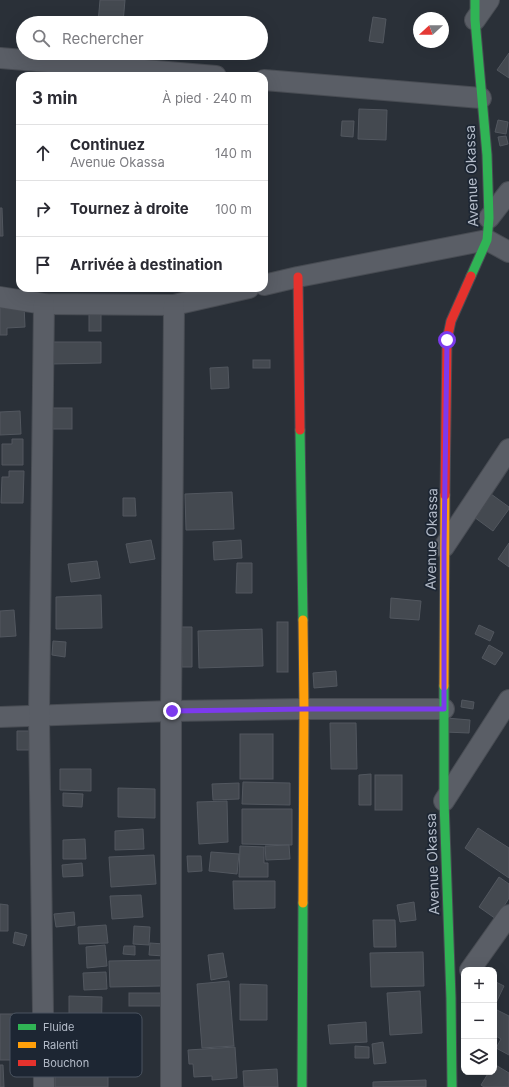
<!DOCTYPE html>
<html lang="fr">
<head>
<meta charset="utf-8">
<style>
  :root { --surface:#fff; --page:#f7f7f7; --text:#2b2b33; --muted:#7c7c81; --line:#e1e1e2 }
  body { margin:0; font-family:Inter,sans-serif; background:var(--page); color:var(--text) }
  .controls { position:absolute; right:12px; bottom:12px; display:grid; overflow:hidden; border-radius:8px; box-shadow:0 4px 16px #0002 }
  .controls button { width:36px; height:36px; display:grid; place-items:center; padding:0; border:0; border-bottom:1px solid var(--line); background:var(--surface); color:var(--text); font:20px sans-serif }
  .compass { position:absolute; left:413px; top:12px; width:36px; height:36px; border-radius:50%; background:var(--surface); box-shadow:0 4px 16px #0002; rotate:249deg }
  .stop { position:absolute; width:12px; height:12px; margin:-9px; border:3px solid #7c3aed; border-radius:50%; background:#fff }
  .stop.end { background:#7c3aed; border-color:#fff; box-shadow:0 1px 4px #0008 }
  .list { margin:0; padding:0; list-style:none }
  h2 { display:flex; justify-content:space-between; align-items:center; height:52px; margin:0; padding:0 16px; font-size:17px }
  h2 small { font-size:13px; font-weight:400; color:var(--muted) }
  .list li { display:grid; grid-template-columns:26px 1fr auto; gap:12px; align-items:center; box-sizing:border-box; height:56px; padding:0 16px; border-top:1px solid var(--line) }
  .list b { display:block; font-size:15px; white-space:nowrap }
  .list p { margin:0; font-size:13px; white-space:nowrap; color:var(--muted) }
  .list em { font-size:13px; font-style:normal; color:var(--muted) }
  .icon { flex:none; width:22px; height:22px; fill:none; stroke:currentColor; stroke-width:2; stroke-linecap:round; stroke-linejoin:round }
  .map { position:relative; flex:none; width:509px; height:1087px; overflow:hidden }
  .search { position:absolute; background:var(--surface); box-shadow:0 4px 16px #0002; left:16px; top:16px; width:252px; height:44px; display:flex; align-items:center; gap:10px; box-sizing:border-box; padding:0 14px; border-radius:22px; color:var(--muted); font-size:15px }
  .panel { position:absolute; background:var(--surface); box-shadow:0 4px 16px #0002; left:16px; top:72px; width:252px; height:220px; border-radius:12px }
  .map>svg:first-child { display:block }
  .building { fill:#444950; stroke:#52575f }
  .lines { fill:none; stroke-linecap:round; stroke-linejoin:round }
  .street-casing { stroke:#484c53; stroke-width:22 }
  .fast-casing { stroke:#484c53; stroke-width:11 }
  .slow-casing { stroke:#484c53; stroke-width:11 }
  .jam-casing { stroke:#484c53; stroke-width:11 }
  .street { stroke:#5a5e66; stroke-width:20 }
  .fast { stroke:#30b455; stroke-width:9 }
  .slow { stroke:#ff9f0a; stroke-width:9 }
  .jam { stroke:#e5322d; stroke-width:9 }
  .route { stroke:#7c3aed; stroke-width:5 }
  .labels { text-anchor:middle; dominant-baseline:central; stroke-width:3.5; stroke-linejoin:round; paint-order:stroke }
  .street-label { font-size:14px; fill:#b4bcc9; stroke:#1d2633 }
  .key { fill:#1d2633; stroke:#4a5360; stroke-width:1 }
  .key-label { font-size:11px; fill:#b4bcc9 }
</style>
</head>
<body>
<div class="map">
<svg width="509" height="1087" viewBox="0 0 509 1087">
  <rect width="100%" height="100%" fill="#2a3038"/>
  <!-- building -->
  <g class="building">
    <path d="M100,0H125L123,23H98Z"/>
    <path d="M373,17L386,19L383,43L369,41Z"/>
    <path d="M509,53V78L497,70Z"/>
    <path d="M359,109L387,110L386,140L358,139Z"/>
    <path d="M498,120L508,122L506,134L495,132Z"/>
    <path d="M342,121H354L353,137L341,136Z"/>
    <path d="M506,136L508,144L500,146L498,137Z"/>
    <path d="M0,208H2L3,236H0Z"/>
    <path d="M24,305L25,327L7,328V335H0V306Z"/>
    <rect x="89" y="305" width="12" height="26"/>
    <path d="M51,342H101V363L51,364Z"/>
    <rect x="253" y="360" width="17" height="8"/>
    <path d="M228,367L229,388L211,389L210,368Z"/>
    <rect x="51" y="408" width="21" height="21"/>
    <path d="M20,411L21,434L0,435V412Z"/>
    <path d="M12,439H23V465H2V444H12Z"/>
    <path d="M9,471H24L23,503H1L2,477H9Z"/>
    <path d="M232,492L234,529L186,530L185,494Z"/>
    <path d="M491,494L509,507V509L493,531L474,517Z"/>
    <path d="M123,498H135L136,516H123Z"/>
    <path d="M151,540L155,559L130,563L126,544Z"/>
    <path d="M241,540L242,558L214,560L213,542Z"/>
    <path d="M509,543V567L498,559Z"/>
    <path d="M97,561L100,578L71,582L68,564Z"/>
    <path d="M237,563H252V593H236Z"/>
    <path d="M101,595L102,628L56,629V597Z"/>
    <path d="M391,598L421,601L419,620L390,618Z"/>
    <path d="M14,610L16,636L0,637V611Z"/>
    <rect x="277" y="622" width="11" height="50"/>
    <path d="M479,625L494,632L490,641L475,634Z"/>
    <path d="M181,627H192V667H182Z"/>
    <path d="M262,629L263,666L199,668L198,631Z"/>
    <path d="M53,641L66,642L65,657L52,655Z"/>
    <path d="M489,645L503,653L495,665L482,658Z"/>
    <path d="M336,671L337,686L314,688L313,673Z"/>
    <path d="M462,700L474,702L473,709L461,707Z"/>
    <path d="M446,718L470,720L469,733L445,732Z"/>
    <path d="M330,723H356L357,769H331Z"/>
    <path d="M17,731H30L29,750H17Z"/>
    <rect x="240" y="734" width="33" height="45"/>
    <path d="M60,769H91V791L60,790Z"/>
    <path d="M371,774V805H359V775Z"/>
    <rect x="375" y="775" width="27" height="35"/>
    <path d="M243,782L290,783V805L242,804Z"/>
    <path d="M239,783V799L213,800L212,784Z"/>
    <path d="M118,788L155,789V818L118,817Z"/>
    <path d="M63,793L83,794L82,807L63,806Z"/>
    <path d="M227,801L228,842L199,844L197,802Z"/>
    <path d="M242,809H292V845L242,844Z"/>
    <path d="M478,828L509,848V878L465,848Z"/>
    <path d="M143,829L144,849L115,850V831Z"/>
    <path d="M85,839L86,859H63V840Z"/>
    <path d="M289,845L290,859L266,860L265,846Z"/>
    <path d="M240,846L264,847V863H268V877H239Z"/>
    <path d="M211,852L239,854L237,874L209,871Z"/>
    <path d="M154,855L156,884L111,887L109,857Z"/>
    <path d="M187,856H201L202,871L188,872Z"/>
    <path d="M82,863L83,876L63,877L62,865Z"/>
    <path d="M499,877L509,884V898L496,919L479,907Z"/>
    <path d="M233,881H275V908L234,909Z"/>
    <path d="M141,895L143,917L112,919L110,896Z"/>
    <path d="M414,902L416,920L400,922L397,905Z"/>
    <path d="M0,904L8,905V931H0Z"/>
    <path d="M74,912L75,925L56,927L54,914Z"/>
    <path d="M373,920H395L396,947H374Z"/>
    <path d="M106,925L108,943L79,944L78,927Z"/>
    <path d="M134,926L150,927L149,945L133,944Z"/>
    <path d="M15,932L27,935L24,946L13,943Z"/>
    <path d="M150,943L164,944V956L149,955Z"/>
    <path d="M105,945L107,966L87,968L86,947Z"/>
    <path d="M124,946H135V955L123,954Z"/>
    <path d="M423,952L424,986L371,987L370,953Z"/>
    <path d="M223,953L227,977L211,980L208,955Z"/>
    <path d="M161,960V986L110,987L109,961Z"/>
    <path d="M106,972L107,989L84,990L83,973Z"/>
    <path d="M229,981L234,1046L202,1048L197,984Z"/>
    <path d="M494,981L504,986L495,1005H494Z"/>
    <path d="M240,984L267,985V1020H240Z"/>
    <path d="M420,991L422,1033L390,1035L387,993Z"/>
    <rect x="129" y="993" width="33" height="13"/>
    <path d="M69,996L102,997L101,1055L76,1054V1027H69Z"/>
    <path d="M495,1009L509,1016V1055L496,1048L501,1039L494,1035V1012Z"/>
    <path d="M0,1014H23V1054H22V1060H0Z"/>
    <path d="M366,1022L367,1042L330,1044L328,1025Z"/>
    <path d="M383,1042L386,1063L374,1064L372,1044Z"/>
    <path d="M355,1046L369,1047V1058H355Z"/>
    <path d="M235,1047L237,1078L212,1080V1076L194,1077L193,1064H189L188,1050Z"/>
    <path d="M61,1057L108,1058V1087H55V1063H61Z"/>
    <path d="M494,1064L509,1073V1087H484L481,1085L489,1072H494Z"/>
    <path d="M0,1065H3L4,1087H0Z"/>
    <path d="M277,1069L278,1087H244L243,1071Z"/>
    <path d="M426,1080V1087H373V1082Z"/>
  </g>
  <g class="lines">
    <!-- street casing -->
    <g class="street-casing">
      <g id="street">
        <path d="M475,20L489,0"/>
        <path d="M0,58L216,76"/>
        <path d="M264,80L481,98"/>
        <path d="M489,218L509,192"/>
        <path d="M264,285L298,277L487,240L509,252"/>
        <path d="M0,297L44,304L174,305L249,288"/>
        <path d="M444,547L509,449"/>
        <path d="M0,717L171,711L304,709H444"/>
        <path d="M444,801L509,700"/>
        <path d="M470,970L509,915"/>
        <path d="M44,1087L39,716L44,304"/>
        <path d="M171,1087V711L174,305"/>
      </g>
    </g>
    <!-- fast casing -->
    <g class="fast-casing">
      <g id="fast">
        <path d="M471,276L487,240L489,218L487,155L475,20V0"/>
        <path d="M300,430L303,620"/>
        <path d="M444,686V801L451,998L452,1087"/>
        <path d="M302,1087L303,903"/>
      </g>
    </g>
    <!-- slow casing -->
    <g class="slow-casing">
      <g id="slow">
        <path d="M303,620L304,709L303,903"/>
        <path d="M444,686L445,495"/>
      </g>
    </g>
    <!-- jam casing -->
    <g class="jam-casing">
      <g id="jam">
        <path d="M298,277L300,430"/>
        <path d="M445,495L447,340L451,321L471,276"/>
      </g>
    </g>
    <!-- street -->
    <use href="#street" class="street"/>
    <!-- fast -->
    <use href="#fast" class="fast"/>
    <!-- slow -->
    <use href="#slow" class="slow"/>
    <!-- jam -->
    <use href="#jam" class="jam"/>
  </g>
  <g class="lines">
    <!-- route -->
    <path class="route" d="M172,711L304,709H444V547L447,340"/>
  </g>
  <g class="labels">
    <!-- street labels -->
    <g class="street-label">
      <text transform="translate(471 176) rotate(-92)">Avenue Okassa</text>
      <text transform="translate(431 539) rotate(-89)">Avenue Okassa</text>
      <text transform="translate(432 864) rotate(-92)">Avenue Okassa</text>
    </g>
  </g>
  <!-- legend -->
  <rect x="10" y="1013" width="132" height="64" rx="6" class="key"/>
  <rect x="18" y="1024" width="18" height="6" fill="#30b455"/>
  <rect x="18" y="1042" width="18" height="6" fill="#ff9f0a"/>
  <rect x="18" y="1060" width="18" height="6" fill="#e5322d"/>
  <g class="key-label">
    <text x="43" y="1031">Fluide</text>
    <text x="43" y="1049">Ralenti</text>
    <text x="43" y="1067">Bouchon</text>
  </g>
</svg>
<div class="controls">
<button>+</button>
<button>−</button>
<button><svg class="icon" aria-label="layers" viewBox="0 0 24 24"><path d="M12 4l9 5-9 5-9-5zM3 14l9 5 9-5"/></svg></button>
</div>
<svg class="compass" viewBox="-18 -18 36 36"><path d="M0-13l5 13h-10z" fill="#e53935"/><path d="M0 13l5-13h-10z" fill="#7c7c81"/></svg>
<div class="stop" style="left:447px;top:340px"></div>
<div class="stop end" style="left:172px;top:711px"></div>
<div class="search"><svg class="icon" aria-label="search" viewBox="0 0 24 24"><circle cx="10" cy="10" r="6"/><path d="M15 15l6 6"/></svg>Rechercher</div>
<section class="panel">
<h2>3 min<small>À pied · 240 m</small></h2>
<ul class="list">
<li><svg class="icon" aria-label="ahead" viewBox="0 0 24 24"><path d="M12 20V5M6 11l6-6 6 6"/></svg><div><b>Continuez</b><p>Avenue Okassa</p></div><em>140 m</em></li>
<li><svg class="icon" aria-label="right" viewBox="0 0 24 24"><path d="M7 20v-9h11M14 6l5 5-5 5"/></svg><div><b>Tournez à droite</b></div><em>100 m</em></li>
<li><svg class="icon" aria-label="arrive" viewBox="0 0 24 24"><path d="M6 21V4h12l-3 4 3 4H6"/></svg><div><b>Arrivée à destination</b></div></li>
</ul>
</section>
</div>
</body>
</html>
